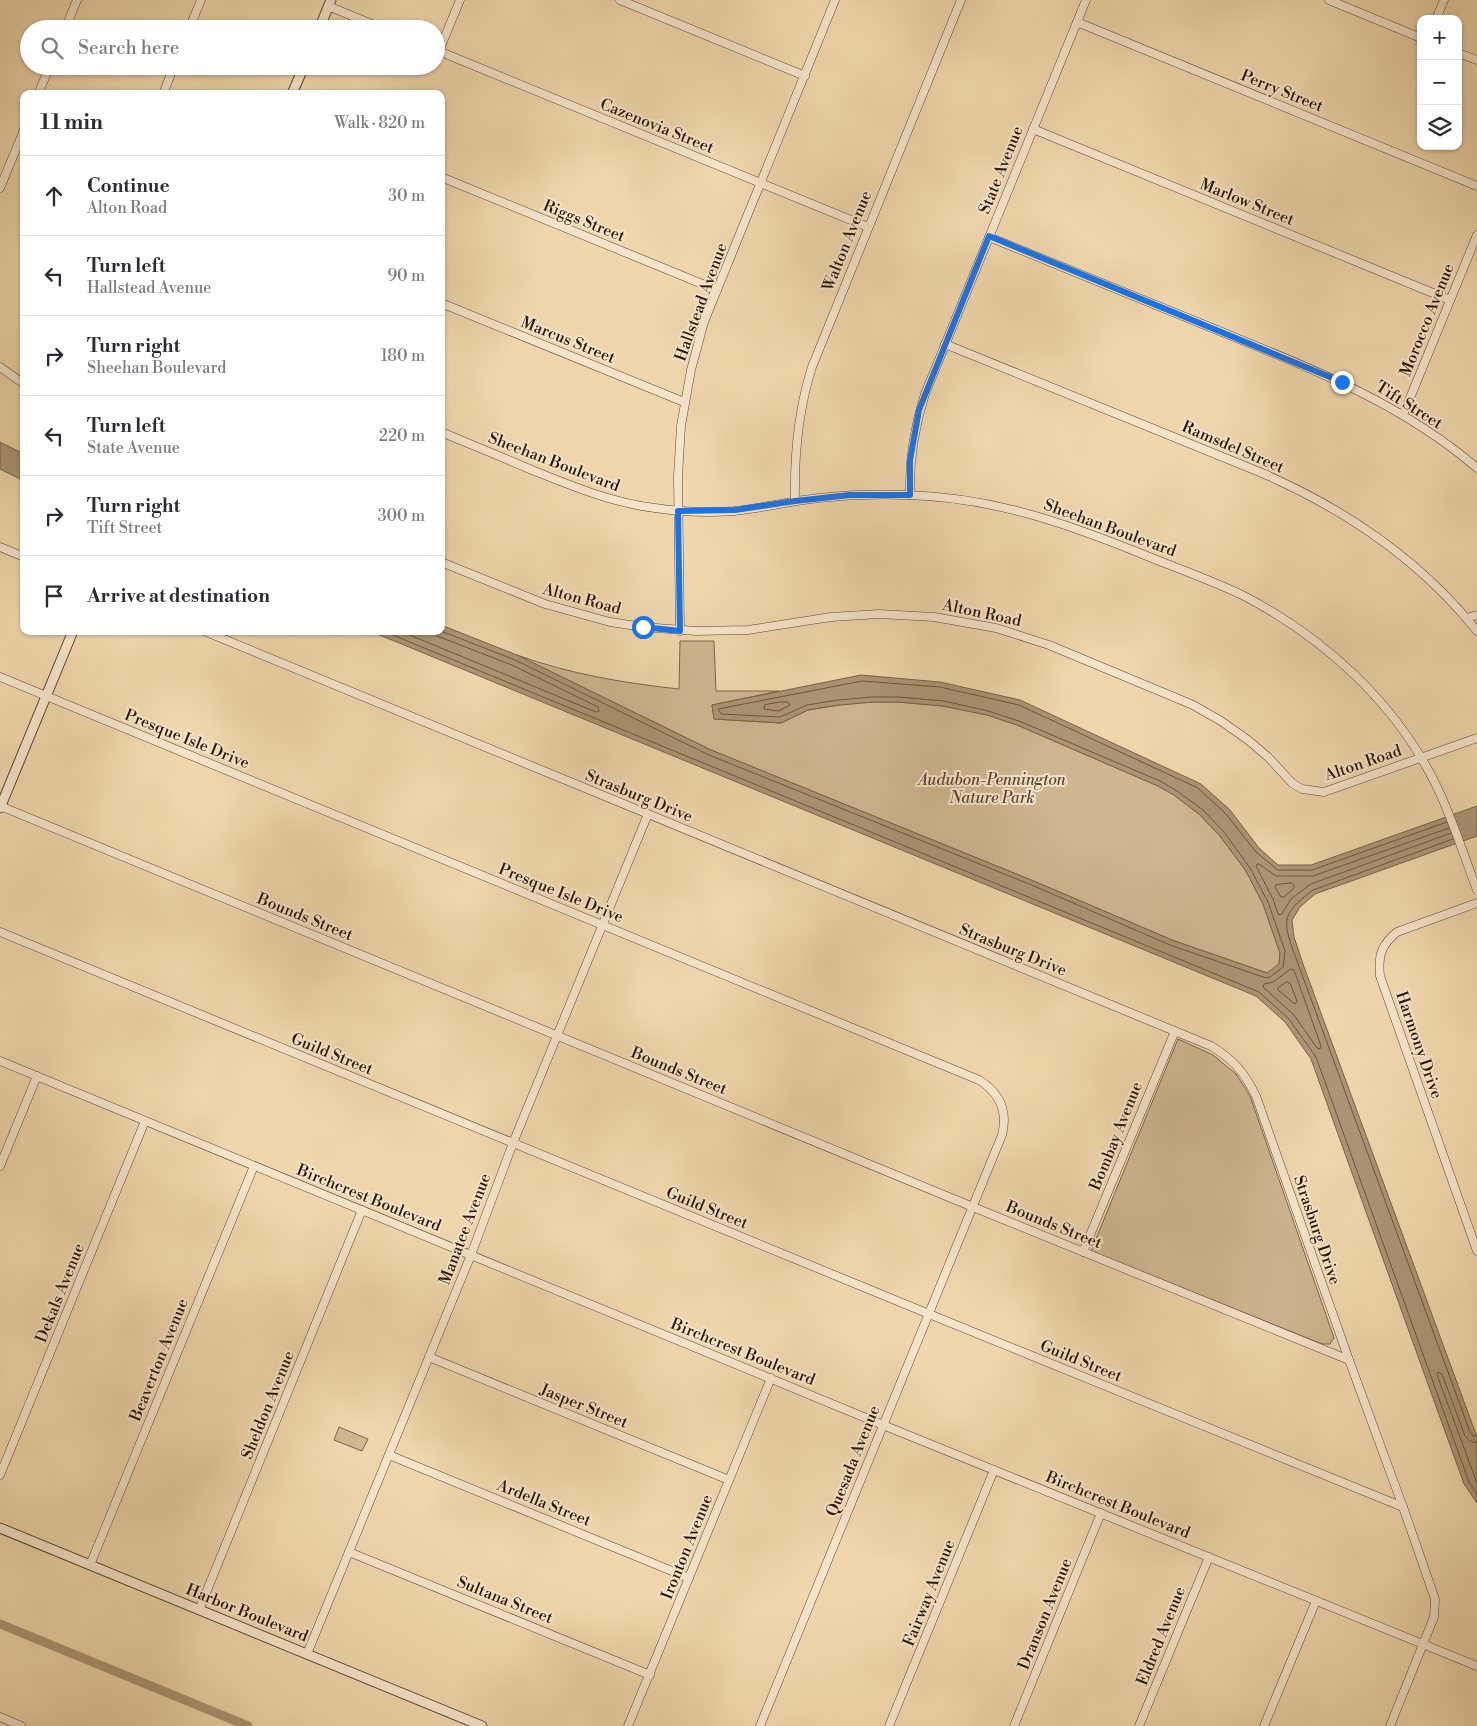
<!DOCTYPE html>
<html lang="en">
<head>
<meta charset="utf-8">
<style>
  :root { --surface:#fff; --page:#f2f2f3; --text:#2b2b33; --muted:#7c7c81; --line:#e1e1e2 }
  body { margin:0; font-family:"Libre Bodoni",serif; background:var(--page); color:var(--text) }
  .controls { position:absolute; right:15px; top:15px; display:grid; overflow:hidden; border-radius:10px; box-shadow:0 1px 4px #0004 }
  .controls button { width:45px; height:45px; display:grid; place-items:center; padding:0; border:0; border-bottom:1px solid var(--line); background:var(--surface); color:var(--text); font:25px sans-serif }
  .stop { position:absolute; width:15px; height:15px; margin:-11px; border:4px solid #1a73e8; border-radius:50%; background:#fff }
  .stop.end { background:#1a73e8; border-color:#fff; box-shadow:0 1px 5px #0008 }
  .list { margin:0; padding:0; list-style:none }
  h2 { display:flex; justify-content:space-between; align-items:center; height:65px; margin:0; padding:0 20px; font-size:21px }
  h2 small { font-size:16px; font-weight:400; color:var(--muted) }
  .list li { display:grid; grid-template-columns:32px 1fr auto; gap:15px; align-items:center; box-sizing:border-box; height:80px; padding:0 20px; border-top:1px solid var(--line) }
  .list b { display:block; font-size:19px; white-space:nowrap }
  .list p { margin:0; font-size:16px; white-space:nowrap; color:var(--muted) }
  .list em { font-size:16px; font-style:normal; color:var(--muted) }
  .icon { flex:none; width:28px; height:28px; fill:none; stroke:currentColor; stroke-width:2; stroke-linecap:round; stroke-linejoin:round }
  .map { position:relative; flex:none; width:1477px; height:1726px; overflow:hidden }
  .search { position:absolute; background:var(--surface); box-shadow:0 1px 4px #0004; left:20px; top:20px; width:425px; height:55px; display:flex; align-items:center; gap:12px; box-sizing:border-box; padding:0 18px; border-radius:28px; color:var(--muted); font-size:19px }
  .panel { position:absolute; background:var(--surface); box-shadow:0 1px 4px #0004; left:20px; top:90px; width:425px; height:545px; border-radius:10px }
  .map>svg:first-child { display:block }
  .green { fill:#cdb690; stroke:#7a674c }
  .water { fill:#ab9574; stroke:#776348 }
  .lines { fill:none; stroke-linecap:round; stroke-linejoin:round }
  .shore { stroke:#6a563e; stroke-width:1 }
  .canal { stroke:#ab9574; stroke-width:9 }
  .minor-casing { stroke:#5a4830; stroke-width:9 }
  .tertiary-casing { stroke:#5a4830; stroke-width:11 }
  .minor { stroke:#f5e4c9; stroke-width:8 }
  .tertiary { stroke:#f5e4c9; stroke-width:9 }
  .route { stroke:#1a73e8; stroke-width:6 }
  .labels { text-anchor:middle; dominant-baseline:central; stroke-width:4; stroke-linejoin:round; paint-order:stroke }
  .street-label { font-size:16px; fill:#281807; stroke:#f5e4c9 }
  .park-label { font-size:16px; font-style:italic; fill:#5a4730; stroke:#f5e4c9 }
</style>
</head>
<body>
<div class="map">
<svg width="1477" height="1726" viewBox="0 0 1477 1726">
  <rect width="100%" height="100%" fill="#efd6ac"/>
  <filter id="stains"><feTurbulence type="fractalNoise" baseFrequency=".004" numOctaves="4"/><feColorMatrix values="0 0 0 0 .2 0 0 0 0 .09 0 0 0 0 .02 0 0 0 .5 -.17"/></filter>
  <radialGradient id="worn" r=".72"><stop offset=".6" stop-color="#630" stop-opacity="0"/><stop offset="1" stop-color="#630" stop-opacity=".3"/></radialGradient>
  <!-- green -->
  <g class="green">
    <path d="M680,641H714L716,691H779L712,705L714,719L781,723L808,710L839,705L873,702H898L943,706L987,715L1017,725L1158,786L1174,795L1199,814L1220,836L1246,871L1263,904L1280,953L1279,965L1267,973L1172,940L1036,882L711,750L517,655C570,674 623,683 679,689Z"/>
    <path d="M1178,1039L1213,1055L1236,1074L1250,1096L1334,1338L1330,1344H1322L1091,1251Z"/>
    <path d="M339,1427L368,1439L362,1451L334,1440Z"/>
  </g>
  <!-- water -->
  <g class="water">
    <path d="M0,442L24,454V481L0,469Z"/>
    <path d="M441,625L517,655L711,750L1036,882L1172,940L1267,973L1279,964L1280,953L1263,904L1246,871L1220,836L1199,814L1174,795L1158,786L1017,725L987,715L943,706L898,702H873L839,705L808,710L781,723L714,719L712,705L861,675L940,682L1020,700L1201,784L1230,810L1259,848L1278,865H1311L1477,806V836L1315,894L1300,907L1292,920L1294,937L1304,967L1477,1437V1503L1464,1484L1311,1059L1285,1022L1256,996L370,631H441Z"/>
  </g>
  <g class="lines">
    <!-- shore -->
    <g class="shore">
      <path d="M383,631L1259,992L1289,1019L1316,1057L1469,1482L1477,1494"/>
      <path d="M400,631L596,712L599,711L598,707L512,665L437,636L432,631"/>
      <path d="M441,631L515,660L709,755L1034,886L1170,945L1266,978L1270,977L1283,967L1285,951L1268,902L1250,868L1224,832L1203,810L1177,791L1160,781L1019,721L988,711L944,701L899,697H872L838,700L807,705L780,717L721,714L718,709L862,681L940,687L1019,705L1198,788L1226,814L1256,852L1278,870H1312L1447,822"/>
      <path d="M780,702H788L790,705L779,711L764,709L765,705Z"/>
      <path d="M1449,828L1313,876H1276L1259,864H1257L1256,866L1273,899L1278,914L1281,915L1291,899L1311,884L1451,833"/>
      <path d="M1453,839L1313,890C1304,897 1290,907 1287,919C1284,931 1296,957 1300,969L1470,1432L1473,1436H1477"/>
      <path d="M1292,883L1294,885V888L1284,897H1281L1275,887L1276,885Z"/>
      <path d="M1291,969L1294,970L1321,1046L1320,1049L1317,1048L1294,1015L1263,987L1264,984L1273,982Z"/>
      <path d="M1287,982L1290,983L1297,1001L1295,1004L1278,990V988Z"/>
      <path d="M1477,1443L1470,1441L1465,1436L1442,1374L1438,1372L1437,1375L1477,1483"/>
    </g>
    <!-- canal -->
    <path class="canal" d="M0,1624L248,1726"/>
    <!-- minor casing -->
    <g class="minor-casing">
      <g id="minor">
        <path d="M620,0L805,76"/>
        <path d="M1329,0L1421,38"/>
        <path d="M328,6L384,29"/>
        <path d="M1436,19L1444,0"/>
        <path d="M1077,22L1477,186"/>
        <path d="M65,29L77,0"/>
        <path d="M189,29L201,0"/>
        <path d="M436,50L868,227"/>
        <path d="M439,51L460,0"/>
        <path d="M1458,53L1477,60"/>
        <path d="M38,94L50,66"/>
        <path d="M163,94L174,66"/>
        <path d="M1033,129L1450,300"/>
        <path d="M441,177L717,290"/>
        <path d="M0,188L24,130"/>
        <path d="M989,237C1065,268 1141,299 1217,330C1310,368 1400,402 1477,468"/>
        <path d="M441,303L684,402"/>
        <path d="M945,344L1262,473C1345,509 1420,560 1477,631"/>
        <path d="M0,367L24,384"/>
        <path d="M1403,415L1477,235"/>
        <path d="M441,432C472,445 502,457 532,470C572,486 612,503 655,508C681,512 708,513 734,511C763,508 791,501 819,498C848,495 877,494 905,495C991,497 1063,522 1142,554C1176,568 1211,580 1244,596C1325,638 1397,704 1437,787C1453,820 1464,856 1477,890"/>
        <path d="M910,495C909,460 914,428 925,394L1086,0"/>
        <path d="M795,501C794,455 798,411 812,367L961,0"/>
        <path d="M0,547L24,557"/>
        <path d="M441,562L545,604L610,622L643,627L696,631L748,630L831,617L879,614L934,617L996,628L1049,645L1193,705L1221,721L1248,740L1268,757L1292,783L1302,789L1324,792L1477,738"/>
        <path d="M1467,618L1477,615"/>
        <path d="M204,631L1211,1046C1234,1060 1244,1072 1256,1096L1349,1360L1403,1507L1435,1599L1434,1617L1390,1726"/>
        <path d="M680,631L678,476L681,426L691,370L704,322L717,290L835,0"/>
        <path d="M0,677L979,1080C1000,1093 1008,1111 1002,1135L760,1726"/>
        <path d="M0,806L973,1207L1349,1360"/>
        <path d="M1477,903L1397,932C1381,945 1378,956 1380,976L1477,1251"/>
        <path d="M0,932L929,1314L1403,1507"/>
        <path d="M0,1061L883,1425L1477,1666"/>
        <path d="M0,1166L37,1076"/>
        <path d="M1083,1252L1175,1031"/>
        <path d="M429,1357L729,1480"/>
        <path d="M389,1455L689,1578"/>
        <path d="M0,1475L145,1121"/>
        <path d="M349,1552L650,1675"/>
        <path d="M90,1565L254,1166"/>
        <path d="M199,1610L362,1210"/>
        <path d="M307,1654L471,1255L513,1143L648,814"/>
        <path d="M0,1717L21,1726"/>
        <path d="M628,1726L771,1378"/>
        <path d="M889,1726L994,1470"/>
        <path d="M1014,1726L1101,1513"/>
        <path d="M1139,1726L1209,1557"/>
        <path d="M1264,1726L1316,1601"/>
      </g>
    </g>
    <!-- tertiary casing -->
    <g class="tertiary-casing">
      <g id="tertiary">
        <path d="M319,29L331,0"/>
        <path d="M292,94L304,66"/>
        <path d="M0,808L73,631"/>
        <path d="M0,1528L482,1726"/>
      </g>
    </g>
    <!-- minor -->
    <use href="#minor" class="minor"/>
    <!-- tertiary -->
    <use href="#tertiary" class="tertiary"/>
  </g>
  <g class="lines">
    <!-- route -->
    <path class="route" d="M643,627L680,631L678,511L735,510L795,501L850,495H910V460L919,410L989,236L1342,382"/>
  </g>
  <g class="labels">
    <!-- street labels -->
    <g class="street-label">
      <text transform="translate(1282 91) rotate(22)">Perry Street</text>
      <text transform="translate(657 126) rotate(22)">Cazenovia Street</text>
      <text transform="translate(1001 170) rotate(-68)">State Avenue</text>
      <text transform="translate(1247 202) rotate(22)">Marlow Street</text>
      <text transform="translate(584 221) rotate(22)">Riggs Street</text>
      <text transform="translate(847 241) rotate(-68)">Walton Avenue</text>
      <text transform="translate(701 302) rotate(-70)">Hallstead Avenue</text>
      <text transform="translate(1427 320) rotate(-68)">Morocco Avenue</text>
      <text transform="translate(568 340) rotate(22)">Marcus Street</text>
      <text transform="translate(1409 405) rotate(32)">Tift Street</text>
      <text transform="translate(1233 447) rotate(23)">Ramsdel Street</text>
      <text transform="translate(554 462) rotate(21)">Sheehan Boulevard</text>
      <text transform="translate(1110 528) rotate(20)">Sheehan Boulevard</text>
      <text transform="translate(582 599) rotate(15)">Alton Road</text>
      <text transform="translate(982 613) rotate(12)">Alton Road</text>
      <text transform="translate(187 739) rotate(22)">Presque Isle Drive</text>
      <text transform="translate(1363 763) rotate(-19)">Alton Road</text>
      <text transform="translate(639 796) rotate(22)">Strasburg Drive</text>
      <text transform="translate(561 893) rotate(22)">Presque Isle Drive</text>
      <text transform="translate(305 917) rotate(22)">Bounds Street</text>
      <text transform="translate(1013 950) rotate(22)">Strasburg Drive</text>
      <text transform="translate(1419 1045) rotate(71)">Harmony Drive</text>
      <text transform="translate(332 1054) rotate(22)">Guild Street</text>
      <text transform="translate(679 1071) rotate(22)">Bounds Street</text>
      <text transform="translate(1116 1136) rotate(-68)">Bombay Avenue</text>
      <text transform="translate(369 1198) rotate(22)">Birchcrest Boulevard</text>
      <text transform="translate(707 1208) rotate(22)">Guild Street</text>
      <text transform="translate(1054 1225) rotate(22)">Bounds Street</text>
      <text transform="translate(465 1229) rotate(-69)">Manatee Avenue</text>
      <text transform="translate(1317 1230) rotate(71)">Strasburg Drive</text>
      <text transform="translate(60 1293) rotate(-68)">Dekals Avenue</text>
      <text transform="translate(743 1352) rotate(22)">Birchcrest Boulevard</text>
      <text transform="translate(159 1360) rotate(-68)">Beaverton Avenue</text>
      <text transform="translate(1081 1361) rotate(22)">Guild Street</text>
      <text transform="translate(268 1405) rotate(-68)">Sheldon Avenue</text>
      <text transform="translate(584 1406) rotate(22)">Jasper Street</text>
      <text transform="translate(853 1461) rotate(-68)">Quesada Avenue</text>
      <text transform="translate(544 1503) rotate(22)">Ardella Street</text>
      <text transform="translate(1118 1505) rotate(22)">Birchcrest Boulevard</text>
      <text transform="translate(687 1547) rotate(-68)">Ironton Avenue</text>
      <text transform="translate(929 1593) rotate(-68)">Fairway Avenue</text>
      <text transform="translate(505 1600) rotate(22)">Sultana Street</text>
      <text transform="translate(247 1613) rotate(22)">Harbor Boulevard</text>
      <text transform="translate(1045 1614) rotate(-68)">Dranson Avenue</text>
      <text transform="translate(1161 1636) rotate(-68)">Eldred Avenue</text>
    </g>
    <!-- park labels -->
    <g class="park-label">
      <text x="992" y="780">Audubon-Pennington<tspan x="992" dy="18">Nature Park</tspan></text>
    </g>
  </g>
  <rect width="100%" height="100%" filter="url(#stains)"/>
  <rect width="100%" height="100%" fill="url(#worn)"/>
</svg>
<div class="controls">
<button>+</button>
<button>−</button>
<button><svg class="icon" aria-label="layers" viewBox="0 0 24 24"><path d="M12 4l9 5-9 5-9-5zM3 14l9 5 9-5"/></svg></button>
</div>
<div class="stop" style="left:643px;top:627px"></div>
<div class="stop end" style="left:1342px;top:382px"></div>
<div class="search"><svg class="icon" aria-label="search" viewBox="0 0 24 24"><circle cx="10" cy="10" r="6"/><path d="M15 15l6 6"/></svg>Search here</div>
<section class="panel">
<h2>11 min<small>Walk · 820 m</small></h2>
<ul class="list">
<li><svg class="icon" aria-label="ahead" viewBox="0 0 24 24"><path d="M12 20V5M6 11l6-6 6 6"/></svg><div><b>Continue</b><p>Alton Road</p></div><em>30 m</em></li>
<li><svg class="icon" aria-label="left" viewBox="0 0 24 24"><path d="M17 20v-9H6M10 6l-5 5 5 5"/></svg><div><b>Turn left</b><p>Hallstead Avenue</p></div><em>90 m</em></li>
<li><svg class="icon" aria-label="right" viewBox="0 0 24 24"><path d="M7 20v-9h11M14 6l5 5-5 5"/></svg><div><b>Turn right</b><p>Sheehan Boulevard</p></div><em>180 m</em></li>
<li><svg class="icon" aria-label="left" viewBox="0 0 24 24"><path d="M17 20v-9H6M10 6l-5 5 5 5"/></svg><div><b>Turn left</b><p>State Avenue</p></div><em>220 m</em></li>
<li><svg class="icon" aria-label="right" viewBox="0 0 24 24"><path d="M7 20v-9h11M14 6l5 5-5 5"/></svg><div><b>Turn right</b><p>Tift Street</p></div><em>300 m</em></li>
<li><svg class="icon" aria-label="arrive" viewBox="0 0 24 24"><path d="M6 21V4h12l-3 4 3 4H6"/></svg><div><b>Arrive at destination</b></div></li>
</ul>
</section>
</div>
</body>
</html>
